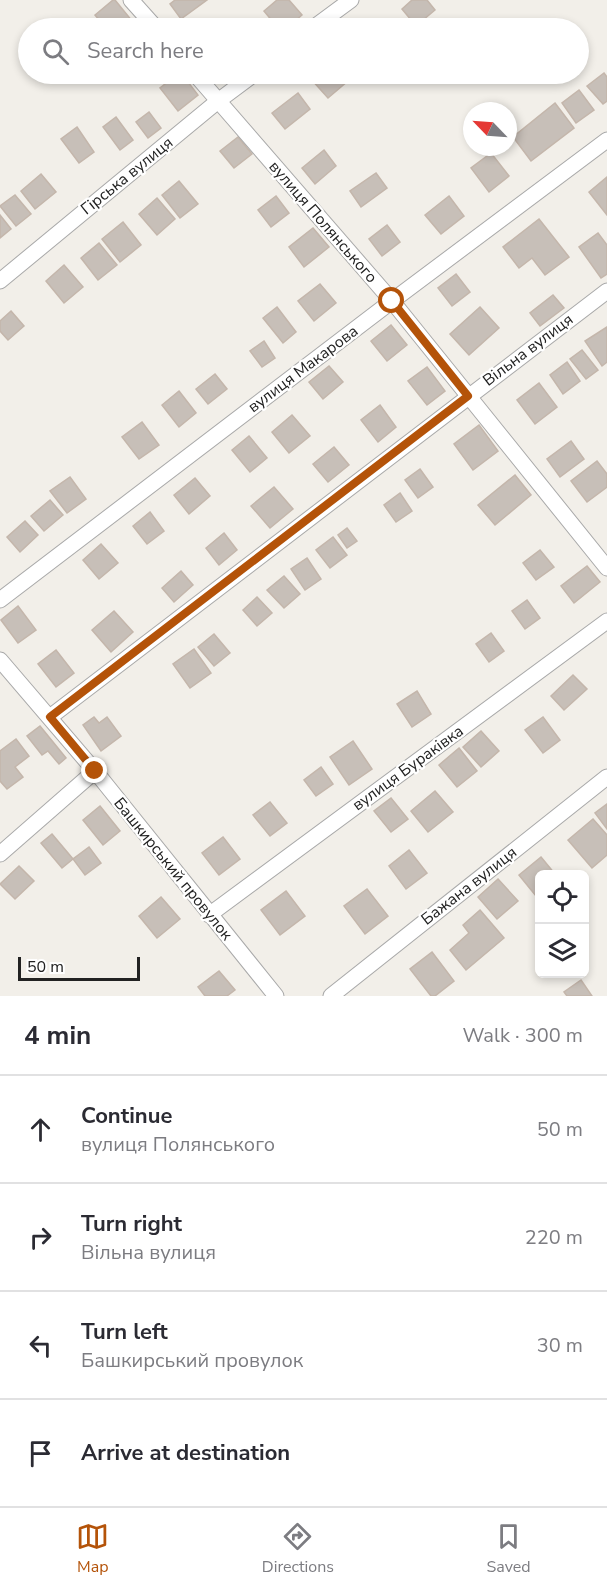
<!DOCTYPE html>
<html lang="en">
<head>
<meta charset="utf-8">
<style>
  :root { --surface:#fff; --page:#f2f2f3; --text:#2b2b33; --muted:#7c7c81; --line:#e1e1e2; --accent:#b45309 }
  body { margin:0; font-family:"Nunito Sans",sans-serif; background:var(--page); color:var(--text) }
  .controls { position:absolute; right:18px; bottom:18px; display:grid; overflow:hidden; border-radius:9px; box-shadow:0 3px 9px #0003 }
  .controls button { width:54px; height:54px; display:grid; place-items:center; padding:0; border:0; border-bottom:2px solid var(--line); background:var(--surface); color:var(--text); font:30px sans-serif }
  .compass { position:absolute; left:463px; top:102px; width:54px; height:54px; border-radius:50%; background:var(--surface); box-shadow:0 3px 9px #0003; rotate:295deg }
  .scale { position:absolute; left:18px; bottom:15px; width:122px; box-sizing:border-box; padding-left:6px; border:3px solid #222; border-top:0; font-size:16px; line-height:21px; white-space:nowrap; color:#222; -webkit-text-stroke:4px #fff; paint-order:stroke }
  .stop { position:absolute; width:18px; height:18px; margin:-14px; border:4px solid #b45309; border-radius:50%; background:#fff }
  .stop.end { background:#b45309; border-color:#fff; box-shadow:0 2px 6px #0008 }
  .list { margin:0; padding:0; list-style:none }
  h2 { display:flex; justify-content:space-between; align-items:center; height:78px; margin:0; padding:0 24px; font-size:26px }
  h2 small { font-size:20px; font-weight:400; color:var(--muted) }
  .list li { display:grid; grid-template-columns:39px 1fr auto; gap:18px; align-items:center; box-sizing:border-box; height:108px; padding:0 24px; border-top:2px solid var(--line) }
  .list b { display:block; font-size:22px; white-space:nowrap }
  .list p { margin:0; font-size:20px; white-space:nowrap; color:var(--muted) }
  .list em { font-size:20px; font-style:normal; color:var(--muted) }
  .icon { flex:none; width:33px; height:33px; fill:none; stroke:currentColor; stroke-width:2; stroke-linecap:round; stroke-linejoin:round }
  .map { position:relative; flex:none; width:607px; height:996px; overflow:hidden }
  .search { position:absolute; background:var(--surface); box-shadow:0 3px 9px #0003; left:18px; right:18px; top:18px; height:66px; display:flex; align-items:center; gap:15px; box-sizing:border-box; padding:0 21px; border-radius:33px; color:var(--muted); font-size:22px }
  .sheet { height:510px; background:var(--surface) }
  nav { display:flex; justify-content:space-around; align-items:center; box-sizing:border-box; height:84px; border-top:2px solid var(--line); background:var(--surface); font-size:16px; color:var(--muted) }
  nav a { display:grid; justify-items:center; gap:3px }
  nav .on { color:var(--accent) }
  .map>svg:first-child { display:block }
  .building { fill:#c7bfb8; stroke:#c4b6ab; stroke-width:1.5 }
  .lines { fill:none; stroke-linecap:round; stroke-linejoin:round }
  .street-casing { stroke:#a9a9a9; stroke-width:17 }
  .street { stroke:#fff; stroke-width:15 }
  .route { stroke:#b45309; stroke-width:8 }
  .labels { text-anchor:middle; dominant-baseline:central; stroke-width:4.5; stroke-linejoin:round; paint-order:stroke }
  .street-label { font-size:16px; fill:#222; stroke:#fff }
</style>
</head>
<body>
<div class="map">
<svg width="607" height="996" viewBox="0 0 607 996">
  <rect width="100%" height="100%" fill="#f2efe9"/>
  <!-- building -->
  <g class="building">
    <path d="M113,0H115L133,22L124,28H106L95,15Z"/>
    <path d="M175,0H207L181,19L170,4Z"/>
    <path d="M277,0H289L302,15L287,28H278L264,11Z"/>
    <path d="M412,0H427L435,10L416,26L402,9Z"/>
    <path d="M604,73L607,77V101L603,104L587,86Z"/>
    <path d="M178,74H182L198,95L178,111L160,88Z"/>
    <path d="M317,74H342L348,81L328,98L311,79Z"/>
    <path d="M350,74H370L358,83Z"/>
    <path d="M579,90L594,110L576,123L562,103Z"/>
    <path d="M298,93L310,109L285,129L272,113Z"/>
    <path d="M555,103L574,128L531,161L513,137Z"/>
    <path d="M149,112L161,128L148,138L136,122Z"/>
    <path d="M116,117L133,140L120,150L103,127Z"/>
    <path d="M77,127L94,152L79,163L61,139Z"/>
    <path d="M238,137L252,154L234,168L220,151Z"/>
    <path d="M324,150L336,166L315,184L302,168Z"/>
    <path d="M491,153L509,176L489,192L471,168Z"/>
    <path d="M376,173L387,188L361,207L350,191Z"/>
    <path d="M41,174L56,192L35,209L21,191Z"/>
    <path d="M607,177V215L589,192Z"/>
    <path d="M179,181L198,204L180,218L162,195Z"/>
    <path d="M15,195L31,214L16,226L0,206Z"/>
    <path d="M276,196L289,213L271,227L258,210Z"/>
    <path d="M449,196L464,216L441,234L425,215Z"/>
    <path d="M157,198L175,219L157,235L139,214Z"/>
    <path d="M0,215L11,229L0,238Z"/>
    <path d="M539,219L569,257L545,275L532,258L519,268L503,247Z"/>
    <path d="M123,222L141,245L120,262L102,239Z"/>
    <path d="M387,225L400,242L382,256L369,239Z"/>
    <path d="M313,228L329,247L304,267L289,247Z"/>
    <path d="M598,233L607,245V274L601,278L579,247Z"/>
    <path d="M99,243L117,265L98,280L81,258Z"/>
    <path d="M64,265L83,287L64,303L46,281Z"/>
    <path d="M456,274L470,292L452,306L438,288Z"/>
    <path d="M320,284L336,303L314,321L298,301Z"/>
    <path d="M553,295L564,308L540,326L530,313Z"/>
    <path d="M277,307L296,332L283,343L263,318Z"/>
    <path d="M480,307L499,328L469,355L450,334Z"/>
    <path d="M11,311L24,326L8,340L0,331V321Z"/>
    <path d="M391,325L407,345L387,361L371,341Z"/>
    <path d="M607,327V362L602,366L585,341Z"/>
    <path d="M264,341L275,358L262,367L250,351Z"/>
    <path d="M582,350L598,370L586,379L570,359Z"/>
    <path d="M567,362L580,381L563,394L550,375Z"/>
    <path d="M329,366L343,382L323,399L309,382Z"/>
    <path d="M427,367L445,391L427,405L408,381Z"/>
    <path d="M215,374L227,389L208,404L196,389Z"/>
    <path d="M539,383L557,407L535,424L517,400Z"/>
    <path d="M179,391L196,413L179,427L162,405Z"/>
    <path d="M380,405L396,427L378,442L361,420Z"/>
    <path d="M292,415L310,436L289,453L272,432Z"/>
    <path d="M142,422L159,445L139,459L122,437Z"/>
    <path d="M479,425L498,451L473,470L454,444Z"/>
    <path d="M249,436L267,458L250,472L232,450Z"/>
    <path d="M571,441L584,459L560,477L547,459Z"/>
    <path d="M334,447L349,465L328,482L313,464Z"/>
    <path d="M597,461L607,474V487L587,502L571,481Z"/>
    <path d="M420,469L433,487L418,498L405,480Z"/>
    <path d="M515,475L531,495L495,525L478,505Z"/>
    <path d="M70,477L86,499L67,513L50,491Z"/>
    <path d="M195,478L210,496L189,514L174,495Z"/>
    <path d="M274,487L293,509L270,528L251,506Z"/>
    <path d="M400,493L412,511L396,522L384,505Z"/>
    <path d="M50,500L63,515L44,531L31,516Z"/>
    <path d="M150,512L164,531L147,544L133,526Z"/>
    <path d="M25,521L38,535L20,552L7,537Z"/>
    <path d="M347,528L357,541L347,548L338,535Z"/>
    <path d="M224,533L237,550L219,565L206,548Z"/>
    <path d="M333,537L347,555L330,568L316,550Z"/>
    <path d="M101,544L118,563L99,579L83,560Z"/>
    <path d="M540,550L554,567L536,580L523,563Z"/>
    <path d="M307,558L321,579L305,590L291,569Z"/>
    <path d="M587,566L600,582L574,603L561,586Z"/>
    <path d="M181,571L193,585L174,602L162,588Z"/>
    <path d="M284,576L300,594L284,608L267,590Z"/>
    <path d="M257,597L272,613L257,626L243,610Z"/>
    <path d="M527,600L540,618L525,629L512,611Z"/>
    <path d="M18,606L36,630L18,643L1,620Z"/>
    <path d="M114,611L133,632L111,652L92,630Z"/>
    <path d="M491,633L504,651L489,662L476,644Z"/>
    <path d="M214,634L230,653L214,666L198,647Z"/>
    <path d="M194,649L211,673L190,688L173,664Z"/>
    <path d="M56,650L74,673L56,687L38,664Z"/>
    <path d="M573,675L587,689L564,710L551,696Z"/>
    <path d="M417,691L431,714L412,727L397,704Z"/>
    <path d="M94,717L99,723L107,717L121,736L101,751L83,725Z"/>
    <path d="M543,717L560,740L543,753L525,730Z"/>
    <path d="M40,726L66,758L59,764L48,751L42,755L27,736Z"/>
    <path d="M481,731L499,751L481,767L463,747Z"/>
    <path d="M16,739L29,756L15,767L23,777L7,789L0,781V751Z"/>
    <path d="M353,741L372,769L349,785L330,757Z"/>
    <path d="M459,748L477,771L457,787L439,765Z"/>
    <path d="M321,767L333,784L316,796L304,780Z"/>
    <path d="M435,791L453,812L428,832L411,811Z"/>
    <path d="M391,798L408,819L391,832L374,811Z"/>
    <path d="M270,802L287,823L270,836L253,815Z"/>
    <path d="M607,804V829L595,813Z"/>
    <path d="M100,806L120,831L103,845L83,820Z"/>
    <path d="M593,819L607,835V855L592,868L568,840Z"/>
    <path d="M52,834L73,859L62,868L41,843Z"/>
    <path d="M223,837L240,859L219,875L202,853Z"/>
    <path d="M89,847L101,863L85,875L73,859Z"/>
    <path d="M409,850L427,873L406,889L389,866Z"/>
    <path d="M541,857L555,874H540V901L519,875Z"/>
    <path d="M19,866L34,881L15,899L0,884Z"/>
    <path d="M498,879L518,901L497,919L478,897Z"/>
    <path d="M367,889L388,916L365,934L344,906Z"/>
    <path d="M286,891L305,916L280,935L261,910Z"/>
    <path d="M161,897L180,919L157,938L139,916Z"/>
    <path d="M480,910L504,938L466,970L450,950L469,933L463,925Z"/>
    <path d="M432,952L454,981L435,996H431L410,969Z"/>
    <path d="M219,971L235,990L227,996H205L198,987Z"/>
    <path d="M581,980L592,996H567L564,992Z"/>
  </g>
  <g class="lines">
    <!-- street casing -->
    <g class="street-casing">
      <g id="street">
        <path d="M131,0L156,28"/>
        <path d="M313,28L351,0"/>
        <path d="M195,74L392,301L607,568"/>
        <path d="M0,281L218,101L254,74"/>
        <path d="M0,600L392,301L607,140"/>
        <path d="M0,660L95,771L276,996"/>
        <path d="M50,717L607,291"/>
        <path d="M0,854L95,771"/>
        <path d="M209,915L607,621"/>
        <path d="M331,996L607,777"/>
      </g>
    </g>
    <!-- street -->
    <use href="#street" class="street"/>
  </g>
  <g class="lines">
    <!-- route -->
    <path class="route" d="M95,771L50,717L468,396L392,301"/>
  </g>
  <g class="labels">
    <!-- street labels -->
    <g class="street-label">
      <text transform="translate(127 176) rotate(-39)">Гірська вулиця</text>
      <text transform="translate(323 222) rotate(49)">вулиця Полянського</text>
      <text transform="translate(528 350) rotate(-37)">Вільна вулиця</text>
      <text transform="translate(303 369) rotate(-37)">вулиця Макарова</text>
      <text transform="translate(408 768) rotate(-36)">вулиця Бураківка</text>
      <text transform="translate(173 869) rotate(51)">Башкирський провулок</text>
      <text transform="translate(469 886) rotate(-38)">Бажана вулиця</text>
    </g>
  </g>
</svg>
<div class="controls">
<button><svg class="icon" aria-label="locate" viewBox="0 0 24 24"><circle cx="12" cy="12" r="6"/><path d="M12 2v4M12 18v4M2 12h4M18 12h4"/></svg></button>
<button><svg class="icon" aria-label="layers" viewBox="0 0 24 24"><path d="M12 4l9 5-9 5-9-5zM3 14l9 5 9-5"/></svg></button>
</div>
<svg class="compass" viewBox="-18 -18 36 36"><path d="M0-13l5 13h-10z" fill="#e53935"/><path d="M0 13l5-13h-10z" fill="#7c7c81"/></svg>
<div class="scale">50 m</div>
<div class="stop" style="left:392px;top:301px"></div>
<div class="stop end" style="left:95px;top:771px"></div>
<div class="search"><svg class="icon" aria-label="search" viewBox="0 0 24 24"><circle cx="10" cy="10" r="6"/><path d="M15 15l6 6"/></svg>Search here</div>
</div>
<section class="sheet">
<h2>4 min<small>Walk · 300 m</small></h2>
<ul class="list">
<li><svg class="icon" aria-label="ahead" viewBox="0 0 24 24"><path d="M12 20V5M6 11l6-6 6 6"/></svg><div><b>Continue</b><p>вулиця Полянського</p></div><em>50 m</em></li>
<li><svg class="icon" aria-label="right" viewBox="0 0 24 24"><path d="M7 20v-9h11M14 6l5 5-5 5"/></svg><div><b>Turn right</b><p>Вільна вулиця</p></div><em>220 m</em></li>
<li><svg class="icon" aria-label="left" viewBox="0 0 24 24"><path d="M17 20v-9H6M10 6l-5 5 5 5"/></svg><div><b>Turn left</b><p>Башкирський провулок</p></div><em>30 m</em></li>
<li><svg class="icon" aria-label="arrive" viewBox="0 0 24 24"><path d="M6 21V4h12l-3 4 3 4H6"/></svg><div><b>Arrive at destination</b></div></li>
</ul>
</section>
<nav>
<a class="on"><svg class="icon" aria-label="map" viewBox="0 0 24 24"><path d="M3 6l6-2 6 2 6-2v14l-6 2-6-2-6 2zM9 4v14M15 6v14"/></svg>Map</a>
<a><svg class="icon" aria-label="directions" viewBox="0 0 24 24"><path d="M12 3l9 9-9 9-9-9zM9 14v-3h6M13 9l2 2-2 2"/></svg>Directions</a>
<a><svg class="icon" aria-label="saved" viewBox="0 0 24 24"><path d="M7 4h10v16l-5-4-5 4z"/></svg>Saved</a>
</nav>
</body>
</html>
